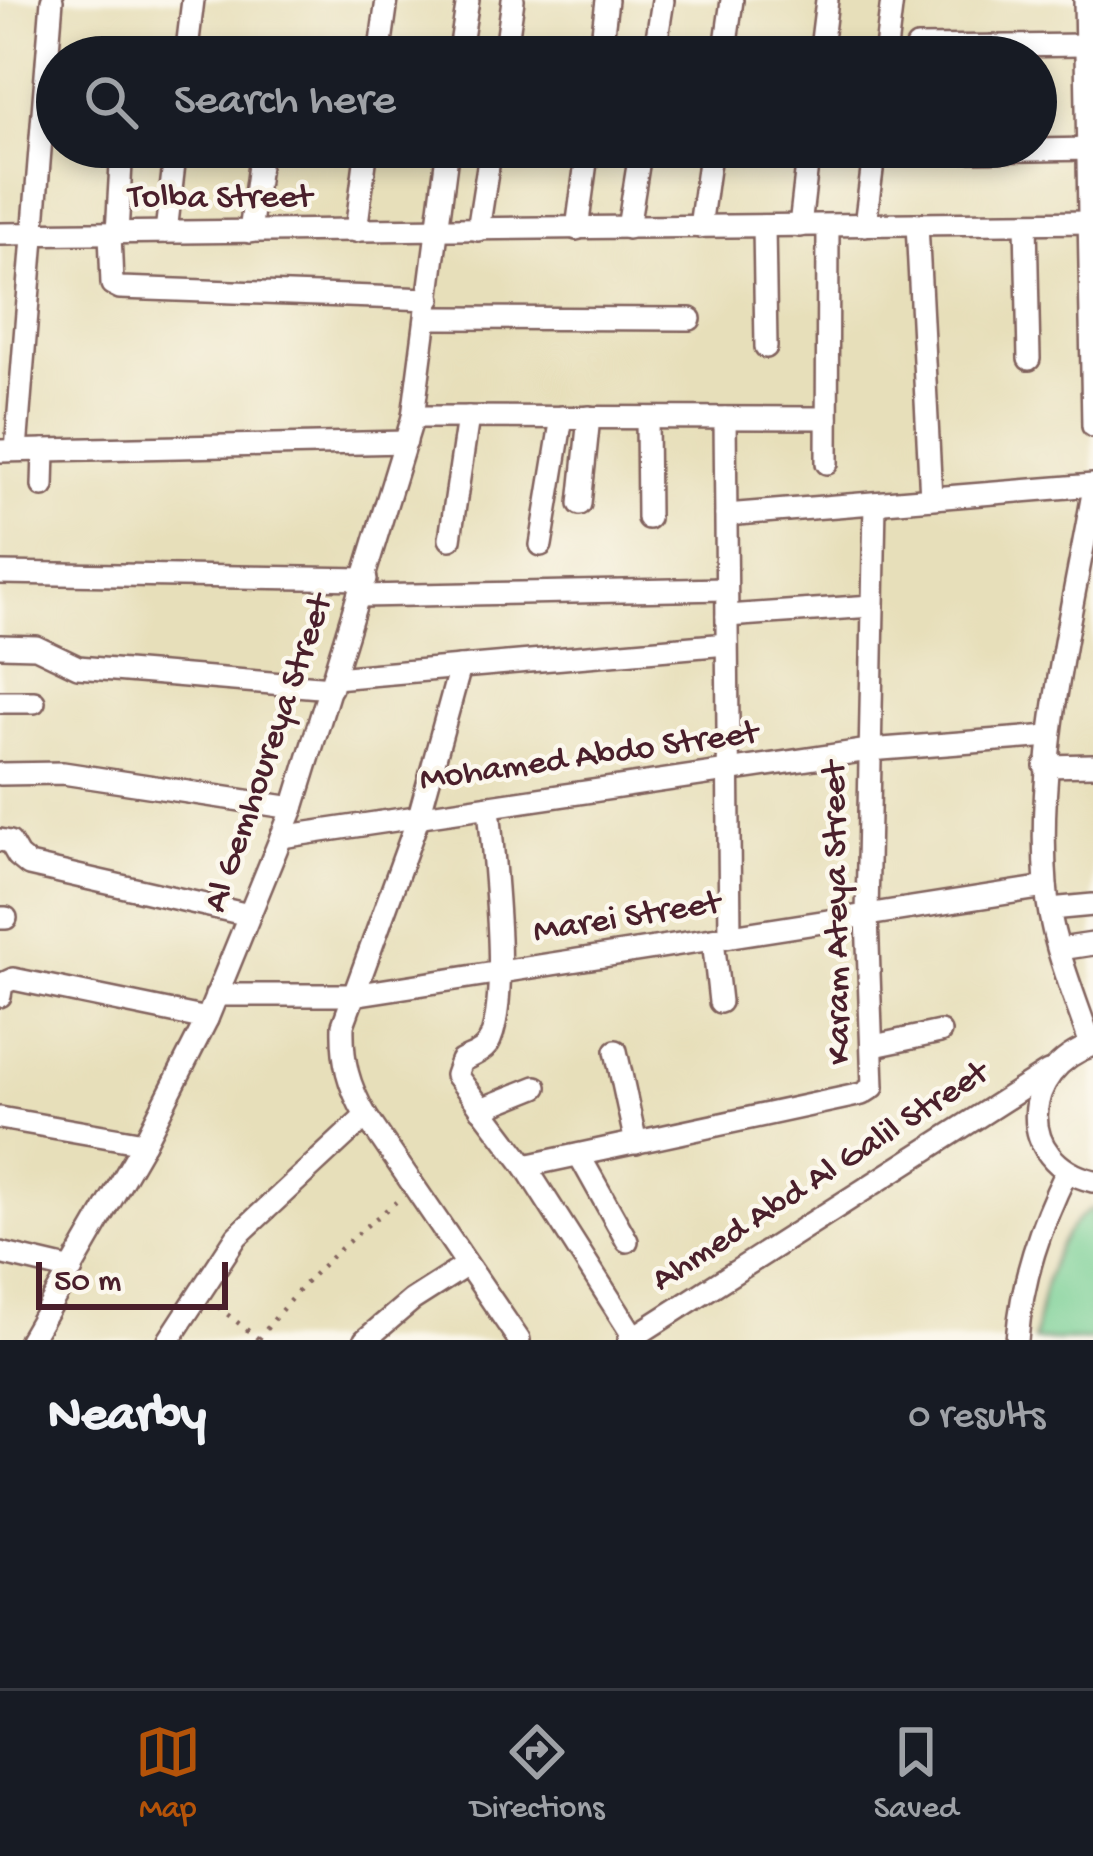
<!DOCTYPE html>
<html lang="en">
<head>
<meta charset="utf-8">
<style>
  :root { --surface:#171b24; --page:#242831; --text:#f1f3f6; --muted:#9ea1a6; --line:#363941; --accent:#b45309 }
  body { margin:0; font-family:"Gochi Hand",sans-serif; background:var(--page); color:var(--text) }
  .scale { position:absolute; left:36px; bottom:30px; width:192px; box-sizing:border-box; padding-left:12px; border:6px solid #4a1f2b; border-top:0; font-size:33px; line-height:42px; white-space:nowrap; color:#4a1f2b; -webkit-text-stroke:9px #fbf7ec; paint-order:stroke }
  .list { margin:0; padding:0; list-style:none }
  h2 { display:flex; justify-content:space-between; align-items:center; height:156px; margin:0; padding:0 48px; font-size:51px }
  h2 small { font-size:39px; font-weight:400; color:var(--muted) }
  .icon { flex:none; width:66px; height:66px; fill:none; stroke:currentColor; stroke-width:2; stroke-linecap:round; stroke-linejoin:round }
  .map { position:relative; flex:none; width:1093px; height:1340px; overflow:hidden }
  .search { position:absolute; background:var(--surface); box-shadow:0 6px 18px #0003; left:36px; right:36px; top:36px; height:132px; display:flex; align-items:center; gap:30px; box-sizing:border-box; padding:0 42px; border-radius:66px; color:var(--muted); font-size:45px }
  .sheet { height:348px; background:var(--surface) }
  nav { display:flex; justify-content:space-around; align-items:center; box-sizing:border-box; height:168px; border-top:3px solid var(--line); background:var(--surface); font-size:33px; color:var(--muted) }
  nav a { display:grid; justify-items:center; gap:6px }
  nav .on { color:var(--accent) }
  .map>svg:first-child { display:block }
  .grass { fill:#78cf94; stroke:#617760; stroke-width:3 }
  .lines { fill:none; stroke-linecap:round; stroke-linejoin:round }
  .minor-casing { stroke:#81625d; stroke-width:26 }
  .path { stroke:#81625d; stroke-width:4.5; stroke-dasharray:3 9; stroke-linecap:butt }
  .minor { stroke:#fff; stroke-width:21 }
  .labels { text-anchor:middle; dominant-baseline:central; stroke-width:9; stroke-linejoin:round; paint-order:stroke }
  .street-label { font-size:36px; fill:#4a1f2b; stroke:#fbf7ec }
</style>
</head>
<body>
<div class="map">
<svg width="1093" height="1340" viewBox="0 0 1093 1340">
  <rect width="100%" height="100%" fill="#fbf7ec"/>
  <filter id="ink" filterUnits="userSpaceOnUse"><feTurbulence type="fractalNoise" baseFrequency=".00833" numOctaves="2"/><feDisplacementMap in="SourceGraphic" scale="24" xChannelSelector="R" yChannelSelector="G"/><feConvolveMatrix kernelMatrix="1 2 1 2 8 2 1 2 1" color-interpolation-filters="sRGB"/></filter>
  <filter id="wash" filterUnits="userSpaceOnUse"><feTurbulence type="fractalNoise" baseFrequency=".004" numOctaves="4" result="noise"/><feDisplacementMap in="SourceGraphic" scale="48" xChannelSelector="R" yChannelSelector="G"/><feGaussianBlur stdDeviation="2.7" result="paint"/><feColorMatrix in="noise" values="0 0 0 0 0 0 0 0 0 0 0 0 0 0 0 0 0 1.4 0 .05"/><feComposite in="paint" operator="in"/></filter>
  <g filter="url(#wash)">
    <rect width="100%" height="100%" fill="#e7dfba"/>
    <!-- grass -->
    <path class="grass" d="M1093,1208V1340H1034C1043,1294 1049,1235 1093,1208Z"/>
  </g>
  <g filter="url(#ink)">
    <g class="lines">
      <!-- minor casing -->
      <g class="minor-casing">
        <g id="minor">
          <path d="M1085,0L1093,426"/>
          <path d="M917,47L1083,45"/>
          <path d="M186,57L193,0"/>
          <path d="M379,57L387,0"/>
          <path d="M459,57L468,0"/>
          <path d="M505,57L513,0"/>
          <path d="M600,57L607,0"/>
          <path d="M654,57L663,0"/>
          <path d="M724,57L732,0"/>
          <path d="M820,57L827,0"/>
          <path d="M885,57L892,0"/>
          <path d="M911,152L1093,149"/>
          <path d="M1026,223L1029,359"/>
          <path d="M917,224L931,498"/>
          <path d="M865,225L875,147"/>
          <path d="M764,226L766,347"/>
          <path d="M800,226L809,147"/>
          <path d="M700,227L711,147"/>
          <path d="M628,228L641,147"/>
          <path d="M577,229L588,147"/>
          <path d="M478,230L491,147"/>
          <path d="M356,231L367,147"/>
          <path d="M166,232L176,147"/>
          <path d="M250,232L259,165"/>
          <path d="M110,233L112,284L120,288L430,299"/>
          <path d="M117,233L121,164"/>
          <path d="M0,234L1093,222"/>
          <path d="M428,318L690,319"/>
          <path d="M413,417L827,418"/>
          <path d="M647,418L648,518"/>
          <path d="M725,418L730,936"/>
          <path d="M16,450L52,0"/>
          <path d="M0,451L406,442"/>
          <path d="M827,463L828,226"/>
          <path d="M43,486L44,450"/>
          <path d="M580,504L589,417"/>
          <path d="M726,515L1093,485"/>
          <path d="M450,539L468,417"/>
          <path d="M541,545L562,417"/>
          <path d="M0,573L366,579"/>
          <path d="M360,596L726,589"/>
          <path d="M727,616L872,606"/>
          <path d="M0,646L36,647L78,667L331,688"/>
          <path d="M460,667L419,816L343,1025C342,1061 348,1085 366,1116L519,1340"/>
          <path d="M334,678L727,644"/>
          <path d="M0,702H34"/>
          <path d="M1045,766L1093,765"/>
          <path d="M0,774L63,773L293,808"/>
          <path d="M489,806C493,860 510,994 490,1040C485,1052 472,1055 461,1061L456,1075L525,1166L862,1094L873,1087L867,915L875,503"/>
          <path d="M281,837L869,750L1050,736"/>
          <path d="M0,840L10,842L18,856L29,865L249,915"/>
          <path d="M1050,909L1093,905"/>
          <path d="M0,918H6"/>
          <path d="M713,939L720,1002"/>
          <path d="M1060,949L1093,944"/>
          <path d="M216,995H353L1046,887"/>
          <path d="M0,996L2,984L13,979L207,1019"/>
          <path d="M1091,1045C1074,994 1050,940 1046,885C1036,753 1070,623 1093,493"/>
          <path d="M1093,1045C1020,1069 1015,1162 1093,1181"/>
          <path d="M874,1046L940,1032"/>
          <path d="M616,1051L636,1143"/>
          <path d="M481,1109L536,1087"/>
          <path d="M0,1118L144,1143"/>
          <path d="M579,1155L627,1241"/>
          <path d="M525,1166L634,1337"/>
          <path d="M0,1253L72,1270"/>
          <path d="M30,1340L144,1143L207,1019L293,808L413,417L448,147"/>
          <path d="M169,1340L237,1236L366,1116"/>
          <path d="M365,1340L412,1300L467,1265"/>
          <path d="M629,1340L1048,1072"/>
          <path d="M1017,1340C1022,1279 1040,1226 1067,1171"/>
        </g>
      </g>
      <!-- path -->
      <g class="path">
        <path d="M218,1307L260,1340"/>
        <path d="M259,1339C299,1284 343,1244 396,1202"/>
      </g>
      <!-- minor -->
      <use href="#minor" class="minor"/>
    </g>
  </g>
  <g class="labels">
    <!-- street labels -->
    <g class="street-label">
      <text x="220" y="199">Tolba Street</text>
      <text transform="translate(270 754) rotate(-71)">Al Gemhoureya Street</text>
      <text transform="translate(589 758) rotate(-8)">Mohamed Abdo Street</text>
      <text transform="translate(839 913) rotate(-91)">Karam Ateya Street</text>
      <text transform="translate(627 919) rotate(-9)">Marei Street</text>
      <text transform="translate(821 1178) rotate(-33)">Ahmed Abd Al Galil Street</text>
    </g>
  </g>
</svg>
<div class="scale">50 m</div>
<div class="search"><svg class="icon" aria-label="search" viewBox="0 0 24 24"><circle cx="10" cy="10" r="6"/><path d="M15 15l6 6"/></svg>Search here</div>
</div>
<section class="sheet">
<h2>Nearby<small>0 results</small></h2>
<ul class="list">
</ul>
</section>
<nav>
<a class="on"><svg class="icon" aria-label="map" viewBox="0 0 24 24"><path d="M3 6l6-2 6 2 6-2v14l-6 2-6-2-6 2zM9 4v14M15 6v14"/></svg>Map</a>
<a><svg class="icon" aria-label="directions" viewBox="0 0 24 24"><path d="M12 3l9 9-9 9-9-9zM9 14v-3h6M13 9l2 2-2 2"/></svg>Directions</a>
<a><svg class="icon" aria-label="saved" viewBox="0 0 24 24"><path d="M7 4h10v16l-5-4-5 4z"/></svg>Saved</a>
</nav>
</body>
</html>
